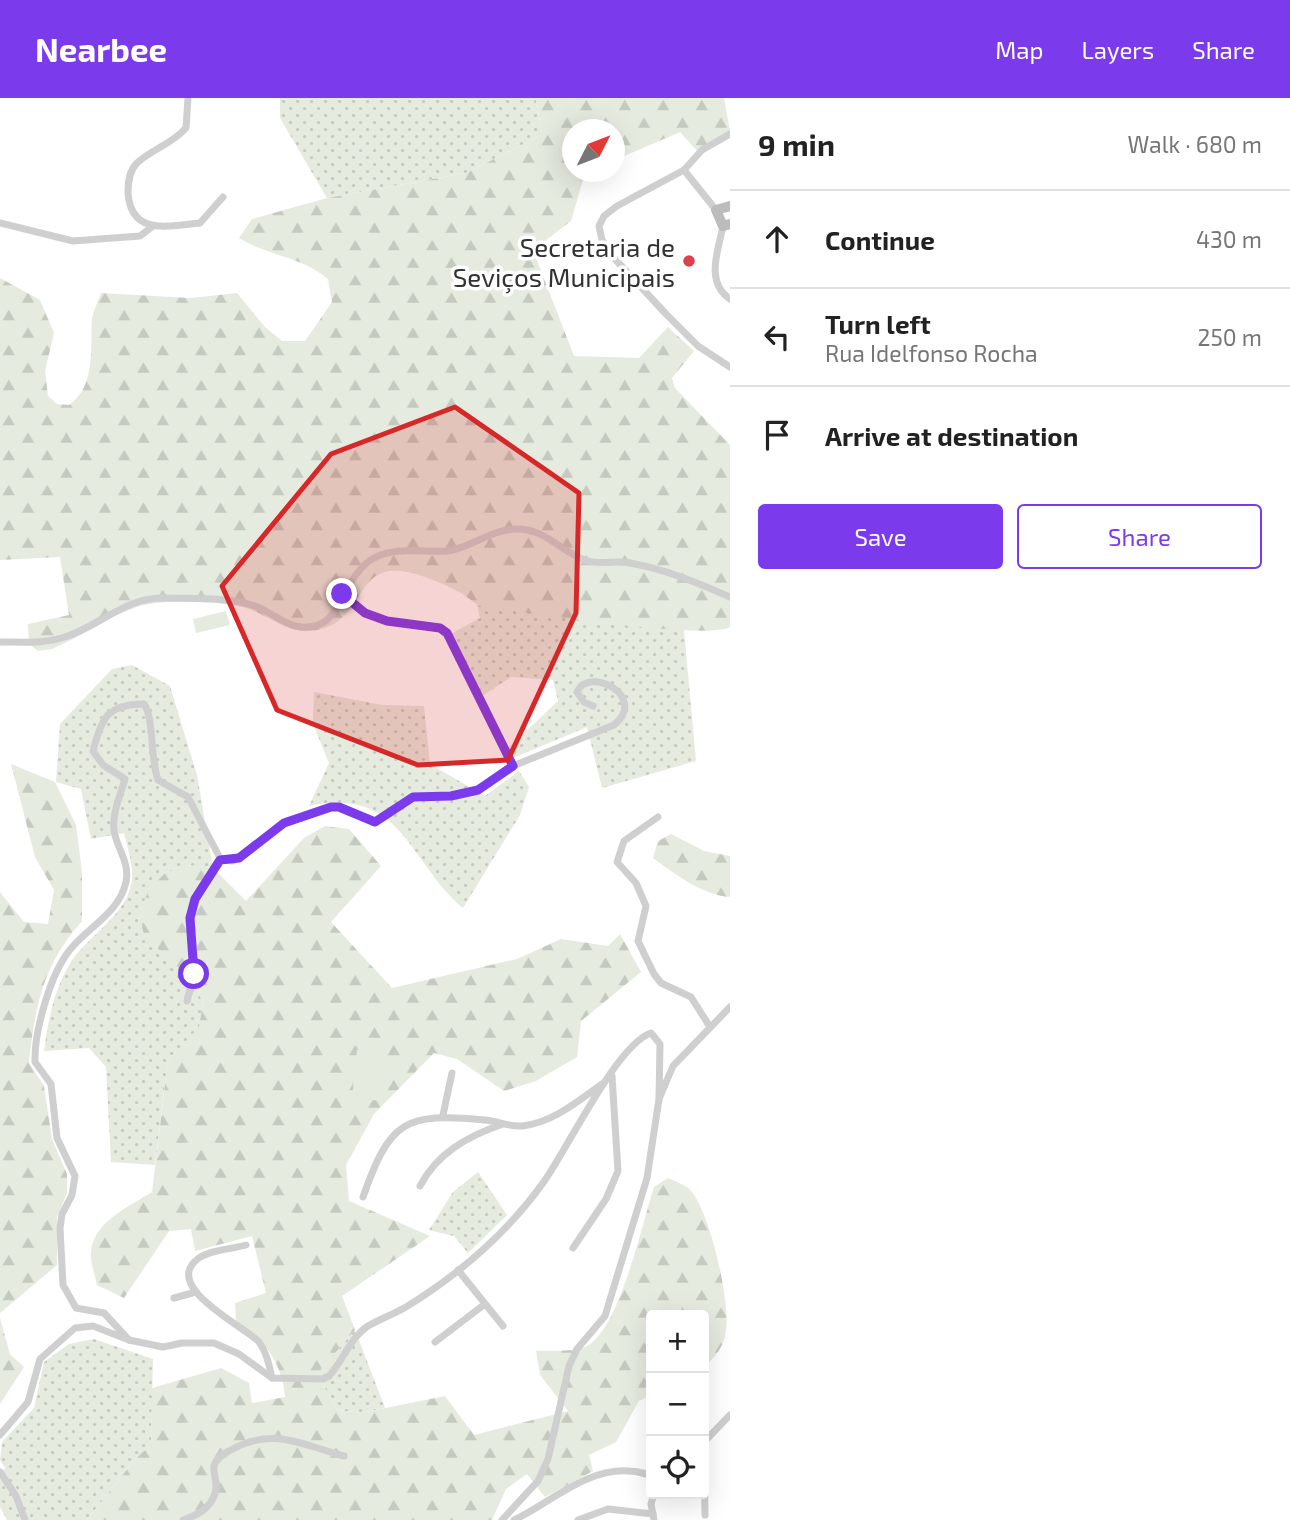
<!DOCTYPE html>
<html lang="en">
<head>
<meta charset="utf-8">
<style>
  :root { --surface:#fff; --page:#f2f2f2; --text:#222; --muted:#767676; --line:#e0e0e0; --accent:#7c3aed }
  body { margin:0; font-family:"Exo 2",sans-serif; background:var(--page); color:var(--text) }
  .controls { position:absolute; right:21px; bottom:21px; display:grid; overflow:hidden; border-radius:7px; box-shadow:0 7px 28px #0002 }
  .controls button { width:63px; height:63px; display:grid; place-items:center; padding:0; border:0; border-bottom:2px solid var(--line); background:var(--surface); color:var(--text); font:35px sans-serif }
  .compass { position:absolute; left:562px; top:21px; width:63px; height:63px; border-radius:50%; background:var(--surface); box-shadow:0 7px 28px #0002; rotate:48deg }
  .stop { position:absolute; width:21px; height:21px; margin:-16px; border:5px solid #7c3aed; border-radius:50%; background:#fff }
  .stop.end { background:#7c3aed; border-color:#fff; box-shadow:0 2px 7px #0008 }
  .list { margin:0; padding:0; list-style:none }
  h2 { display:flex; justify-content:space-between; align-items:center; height:91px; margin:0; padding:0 28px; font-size:30px }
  h2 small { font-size:23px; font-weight:400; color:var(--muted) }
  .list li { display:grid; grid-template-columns:46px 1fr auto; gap:21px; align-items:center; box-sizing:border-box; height:98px; padding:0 28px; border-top:2px solid var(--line) }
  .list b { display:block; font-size:26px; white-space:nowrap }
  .list p { margin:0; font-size:23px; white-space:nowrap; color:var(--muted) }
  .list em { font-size:23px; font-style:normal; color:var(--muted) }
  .actions { display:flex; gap:14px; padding:21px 28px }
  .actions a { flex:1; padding:16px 0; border:2px solid var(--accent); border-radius:7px; text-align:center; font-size:24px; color:var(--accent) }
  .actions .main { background:var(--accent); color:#fff }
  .icon { flex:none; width:38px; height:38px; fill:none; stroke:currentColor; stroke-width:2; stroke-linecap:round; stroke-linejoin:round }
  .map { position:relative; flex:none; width:730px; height:1422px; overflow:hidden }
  header { display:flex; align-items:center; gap:42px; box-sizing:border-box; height:98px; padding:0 35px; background:var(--accent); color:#fff }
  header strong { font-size:33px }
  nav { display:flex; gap:38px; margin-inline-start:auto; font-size:24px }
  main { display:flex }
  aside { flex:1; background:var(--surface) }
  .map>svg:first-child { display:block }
  .grass { fill:url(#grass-dots) }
  .forest { fill:url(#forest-firs) }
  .park { fill:#e5ebdf }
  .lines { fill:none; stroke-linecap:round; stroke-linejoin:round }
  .street { stroke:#cfcfcf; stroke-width:7 }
  .secondary { stroke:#bcbcbc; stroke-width:10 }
  .route { stroke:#7c3aed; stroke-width:9 }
  .marked { fill:#d62828; fill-opacity:0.2; stroke:#d62828; stroke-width:5; stroke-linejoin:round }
  .poi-dot { fill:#dc414f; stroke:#fff; stroke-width:2.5 }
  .labels { text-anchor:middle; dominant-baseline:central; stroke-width:7; stroke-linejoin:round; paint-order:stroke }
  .poi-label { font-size:26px; fill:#323232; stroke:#fff; text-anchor:end }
</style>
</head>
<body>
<header>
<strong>Nearbee</strong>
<nav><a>Map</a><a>Layers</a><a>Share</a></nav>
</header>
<main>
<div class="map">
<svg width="730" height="1422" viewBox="0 0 730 1422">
  <defs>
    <pattern id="grass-dots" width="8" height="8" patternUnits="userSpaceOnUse" patternTransform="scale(1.75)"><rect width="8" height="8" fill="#e5ebdf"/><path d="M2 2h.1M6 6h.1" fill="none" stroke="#c5cac0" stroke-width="1.8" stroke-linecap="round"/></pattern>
    <pattern id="forest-firs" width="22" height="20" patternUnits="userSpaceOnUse" patternTransform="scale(1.75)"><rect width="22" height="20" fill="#e5ebdf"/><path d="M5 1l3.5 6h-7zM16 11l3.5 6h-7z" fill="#c5cac0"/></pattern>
  </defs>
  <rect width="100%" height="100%" fill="#fff"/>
  <!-- grass -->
  <g class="grass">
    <path d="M280,0H536L542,37L466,75L327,100L280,20Z"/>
    <path d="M477,507L684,532L696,663L602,690L587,629L513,660L509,649L558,603L553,582L511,579L482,598L451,536L480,520Z"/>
    <path d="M132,567L170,588L197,677L213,770L187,767L195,885L203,906L200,929L168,962L155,1067L111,1064L106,969L89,950L44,953C48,923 53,896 68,869C86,836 136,815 132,772C131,760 127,747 124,735L91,741L81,691L56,684L60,626L112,571Z"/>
    <path d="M314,594L382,607L424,608L430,666L485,698L519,673L529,689L520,717L463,810C408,763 402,688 309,708L329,665L313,626Z"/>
    <path d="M478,1074L507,1117L468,1155L454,1138L429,1132L453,1094Z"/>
    <path d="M355,1232L385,1310L361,1315L337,1312L317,1276Z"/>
    <path d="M94,1241L153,1261L151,1347L136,1360L87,1422H7L0,1409V1375L5,1370L0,1362L2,1344L34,1310L44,1264L69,1246Z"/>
  </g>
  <!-- forest -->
  <g class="forest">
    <path d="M536,0H724L730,33L697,53L680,34L615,62L614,32H572V74H590L584,78L571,123L533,152L574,258L639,260L668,229L694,253L672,280L675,290L730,347V529C705,543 516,513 477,507C460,492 444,486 422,478C347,453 373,527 311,533C283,535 265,513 238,508C211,503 163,501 137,509C108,518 81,539 52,551L38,553L29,546L28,526L69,517L60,459L0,462V180L40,202L54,235L45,273L48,298L57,306L69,307C96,289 90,250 92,221C93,213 98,204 101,195L190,200L237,195L265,229L282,243H305L332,204L328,181C299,157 272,160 239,140L252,121L327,100L466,75L542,37Z"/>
    <path d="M11,666L55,684L76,727L82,774V823C43,867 35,907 29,965L44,988L52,1041L67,1076V1095L57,1119V1167L0,1215V794L24,824L48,826L54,792L35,759Z"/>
    <path d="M325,728L349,731L381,768L331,824L392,890L517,861L561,841L608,848L620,836L641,874L581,923L577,959L536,983L504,993L457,961L434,955L374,1016L346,1067L349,1103L430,1138L342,1198L355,1232L317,1276L337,1312L361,1315L445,1298L474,1337L568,1313L540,1277L536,1253C550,1252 577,1255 589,1247C620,1227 642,1127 654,1089L668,1080C675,1083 686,1087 691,1093C711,1117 730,1202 726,1233C724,1249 715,1259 704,1269V1217H651V1297L639,1303L616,1344L589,1357L593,1373L545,1399L527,1376L506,1391L492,1422H87L136,1360L151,1347L152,1290L221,1270L249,1285L252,1305L285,1299C283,1267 263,1238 236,1223L235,1205L266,1195L252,1138L195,1153L191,1131L169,1133L124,1200L97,1187C95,1177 90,1164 91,1154C93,1124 130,1108 152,1094L168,962L199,929L203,906L195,885L144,838L140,815L148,793L165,775L187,767L213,770L246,803L304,740Z"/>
    <path d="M671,736L704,753L730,758V799C702,797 675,776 653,760L658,743Z"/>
    <path d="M0,1220L10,1256L24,1269L0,1306Z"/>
  </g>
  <!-- park -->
  <g class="park">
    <path d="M226,513L230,527L196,535L193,521Z"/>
    <path d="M357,952L386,955L380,1003L352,999Z"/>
  </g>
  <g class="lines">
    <!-- street -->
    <g class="street">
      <path d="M188,0L186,30C172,46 152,51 137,65C129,73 128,84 128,95C131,138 168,128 200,125L223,99"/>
      <path d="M730,36L702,52L684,72L617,108L604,118L599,128L602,142L615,161L666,216L698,248L730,269"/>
      <path d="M684,72L716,112"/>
      <path d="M0,125L73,143L140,138L153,128"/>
      <path d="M723,128C718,153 705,184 730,201"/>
      <path d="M342,496L364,515L387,523L440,530L447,535L513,668"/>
      <path d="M0,544C24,544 45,546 68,538C102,526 126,499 165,500C193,501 229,499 255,508C277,516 291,536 318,527C342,519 346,475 374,460C396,448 423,455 447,453C469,451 491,431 517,431C547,431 561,455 588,463C600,467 617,462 630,465C665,471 698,485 730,499"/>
      <path d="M658,719L624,743L617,764L636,785L646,808L638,843L654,876L661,885L691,899L710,929"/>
      <path d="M187,903L194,876L189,820L195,801L221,762"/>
      <path d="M443,1017L452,975"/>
      <path d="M420,1088C437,1055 468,1038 503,1026"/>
      <path d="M363,1099C390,1023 404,1014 485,1022C497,1023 509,1029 522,1028C552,1025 578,1003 602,986"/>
      <path d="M246,1147C232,1151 210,1152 199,1160C159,1188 246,1229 259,1244C267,1255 269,1267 272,1280"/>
      <path d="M573,1150L606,1101L618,1073L612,978"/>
      <path d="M458,1172L503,1228"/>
      <path d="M174,1200L196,1194"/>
      <path d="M129,1242L104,1215L76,1210L63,1187L60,1130L62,1116L72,1097L75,1078L57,1040L51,986L35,964C34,935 49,882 66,857C83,831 119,817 126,784C130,764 117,751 114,733C112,715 120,698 125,681L103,667L93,653C102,620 107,606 144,606C154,619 150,660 158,682L188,699L221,762L233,763L284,725L331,709H339L375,724L413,699L451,698L478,692L513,668L614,627C649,599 589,567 577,594L584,604L593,608"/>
      <path d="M435,1244L485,1206"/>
      <path d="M0,1337L28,1304L40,1261L75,1230L93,1228L129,1242L163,1249L182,1245H214L239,1256L272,1280L323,1281L329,1278C343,1263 350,1240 368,1228C380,1221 394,1216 406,1209C458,1177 507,1135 543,1085C567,1052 617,946 651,935L660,946L659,1001L673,968L730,909"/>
      <path d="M704,1344L730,1317"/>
      <path d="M704,1349L705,1417"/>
      <path d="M0,1374L16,1398L25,1422"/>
      <path d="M654,1396L651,1406L654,1422"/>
      <path d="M183,1422C199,1417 214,1408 216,1390C217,1383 213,1375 214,1368C216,1361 223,1356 229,1353C273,1328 299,1346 344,1358"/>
      <path d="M502,1422L538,1383L548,1361L569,1268L577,1251L605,1218L647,1080L659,1001"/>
      <path d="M514,1422C550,1405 586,1370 629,1373C637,1373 644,1376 651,1377"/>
      <path d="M578,1422L608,1411L653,1416"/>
    </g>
    <!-- secondary -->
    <path class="secondary" d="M730,108L716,112L723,128L730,126"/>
  </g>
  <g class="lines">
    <!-- route -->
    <path class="route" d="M194,876L190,820L195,801L220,762L239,760L284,725L331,709H339L375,724L413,699L451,698L478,692L513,668L447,535L440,530L387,523L365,515L342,496"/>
  </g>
  <!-- marked area -->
  <path class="marked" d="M455,309L579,395L576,515L508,662L418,667L277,612L222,488L331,356Z"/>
  <!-- markers -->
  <circle class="poi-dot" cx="689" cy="163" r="7"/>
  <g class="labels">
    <!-- poi labels -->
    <g class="poi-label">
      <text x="675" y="148">Secretaria de<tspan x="675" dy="30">Seviços Municipais</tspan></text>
    </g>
  </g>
</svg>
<div class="controls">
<button>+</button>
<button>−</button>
<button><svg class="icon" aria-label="locate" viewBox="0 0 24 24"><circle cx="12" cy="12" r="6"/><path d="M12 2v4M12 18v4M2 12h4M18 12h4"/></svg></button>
</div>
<svg class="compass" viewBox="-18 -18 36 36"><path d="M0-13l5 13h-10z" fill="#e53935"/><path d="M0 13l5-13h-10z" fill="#767676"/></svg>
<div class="stop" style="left:194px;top:876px"></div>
<div class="stop end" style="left:342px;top:496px"></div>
</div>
<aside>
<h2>9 min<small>Walk · 680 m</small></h2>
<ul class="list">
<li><svg class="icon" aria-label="ahead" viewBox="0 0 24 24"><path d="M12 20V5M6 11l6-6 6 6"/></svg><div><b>Continue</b></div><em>430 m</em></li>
<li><svg class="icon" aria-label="left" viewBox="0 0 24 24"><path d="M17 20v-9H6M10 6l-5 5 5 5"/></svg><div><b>Turn left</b><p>Rua Idelfonso Rocha</p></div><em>250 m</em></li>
<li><svg class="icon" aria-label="arrive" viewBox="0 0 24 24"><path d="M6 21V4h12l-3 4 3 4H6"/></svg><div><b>Arrive at destination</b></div></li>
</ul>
<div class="actions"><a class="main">Save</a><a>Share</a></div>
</aside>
</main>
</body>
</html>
